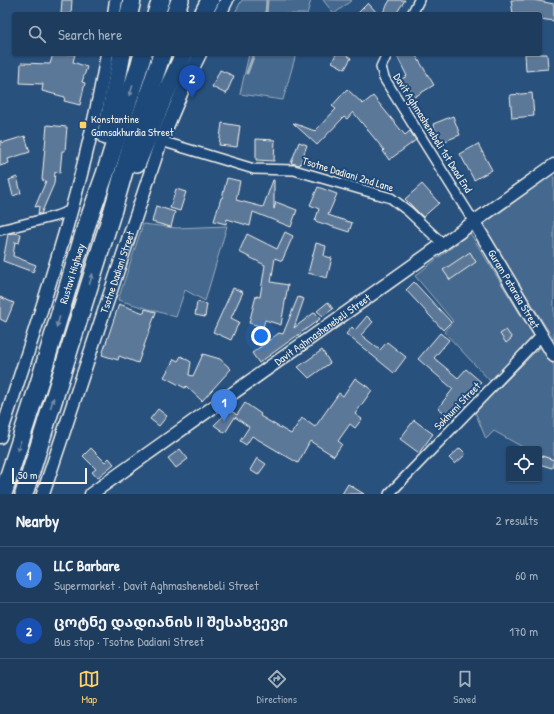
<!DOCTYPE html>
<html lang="en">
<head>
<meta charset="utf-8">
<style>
  :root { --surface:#1e3d5e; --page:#264464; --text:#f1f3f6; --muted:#a1aebc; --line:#3c5673; --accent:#ffd166 }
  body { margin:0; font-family:"Patrick Hand","Noto Sans Georgian",sans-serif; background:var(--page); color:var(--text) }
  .controls { position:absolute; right:12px; bottom:12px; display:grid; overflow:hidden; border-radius:4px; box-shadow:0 1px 3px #0004 }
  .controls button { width:36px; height:36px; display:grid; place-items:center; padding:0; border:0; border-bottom:1px solid var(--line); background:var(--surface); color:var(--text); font:20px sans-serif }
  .scale { position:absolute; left:12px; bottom:10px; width:75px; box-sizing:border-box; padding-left:4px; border:2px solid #f4f1e8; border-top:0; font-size:11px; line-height:14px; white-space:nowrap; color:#f4f1e8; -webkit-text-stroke:3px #1f4a7a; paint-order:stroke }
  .you { position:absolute; left:261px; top:336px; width:14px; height:14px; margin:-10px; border:3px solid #fff; border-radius:50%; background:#1a73e8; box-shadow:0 0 0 6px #1a73e833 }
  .badge { display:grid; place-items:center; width:26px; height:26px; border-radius:50%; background:var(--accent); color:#fff; font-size:13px; font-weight:700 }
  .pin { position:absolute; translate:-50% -33px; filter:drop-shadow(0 1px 2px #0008) }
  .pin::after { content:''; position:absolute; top:21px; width:14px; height:12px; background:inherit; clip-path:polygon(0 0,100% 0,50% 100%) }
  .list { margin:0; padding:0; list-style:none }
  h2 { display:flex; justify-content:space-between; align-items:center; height:52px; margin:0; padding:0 16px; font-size:17px }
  h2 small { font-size:13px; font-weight:400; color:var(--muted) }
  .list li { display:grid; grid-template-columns:26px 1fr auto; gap:12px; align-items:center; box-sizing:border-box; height:56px; padding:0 16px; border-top:1px solid var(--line) }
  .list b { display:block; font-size:15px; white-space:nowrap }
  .list p { margin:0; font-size:13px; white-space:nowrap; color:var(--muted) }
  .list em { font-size:13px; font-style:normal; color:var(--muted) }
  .icon { flex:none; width:22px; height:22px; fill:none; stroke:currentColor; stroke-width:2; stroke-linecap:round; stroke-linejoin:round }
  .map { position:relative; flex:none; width:554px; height:494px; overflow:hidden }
  .search { position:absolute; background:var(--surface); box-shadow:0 1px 3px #0004; left:12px; right:12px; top:12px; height:44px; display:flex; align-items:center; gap:10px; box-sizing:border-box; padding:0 14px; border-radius:4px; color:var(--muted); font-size:15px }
  .sheet { height:164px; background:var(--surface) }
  nav { display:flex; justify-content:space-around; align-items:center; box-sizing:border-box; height:56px; border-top:1px solid var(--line); background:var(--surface); font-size:11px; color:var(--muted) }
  nav a { display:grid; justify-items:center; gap:2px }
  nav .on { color:var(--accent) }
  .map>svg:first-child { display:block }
  .green { fill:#45688e; stroke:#9cacbb }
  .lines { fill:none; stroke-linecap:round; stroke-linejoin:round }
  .stream { stroke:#a4b2be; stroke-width:3 }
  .building { fill:#5b7899; stroke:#f4f1e8 }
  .minor-casing { stroke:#f4f1e8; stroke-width:12 }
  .tertiary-casing { stroke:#f4f1e8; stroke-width:15 }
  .motorway-casing { stroke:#f4f1e8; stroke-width:20 }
  .minor { stroke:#1f4a7a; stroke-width:9 }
  .tertiary { stroke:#1f4a7a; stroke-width:12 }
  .motorway { stroke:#1f4a7a; stroke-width:17 }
  .oneway { fill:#748da6 }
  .poi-dot { fill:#ffd166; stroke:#1f4a7a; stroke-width:1.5 }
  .labels { text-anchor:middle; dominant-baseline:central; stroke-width:4; stroke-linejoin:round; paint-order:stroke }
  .poi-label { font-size:11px; fill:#f4f1e8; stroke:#1f4a7a; text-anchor:start }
  .street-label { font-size:11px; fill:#f4f1e8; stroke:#1f4a7a }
</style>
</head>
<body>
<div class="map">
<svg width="554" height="494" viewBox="0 0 554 494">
  <rect width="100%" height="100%" fill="#28517e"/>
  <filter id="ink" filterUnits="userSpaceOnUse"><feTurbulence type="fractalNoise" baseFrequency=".025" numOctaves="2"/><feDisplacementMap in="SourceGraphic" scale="8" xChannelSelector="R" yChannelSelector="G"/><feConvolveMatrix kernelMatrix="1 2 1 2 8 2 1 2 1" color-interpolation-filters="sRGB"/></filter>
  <g filter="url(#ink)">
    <!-- green -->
    <g class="green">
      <path d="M242,0H311L307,14H234Z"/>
      <path d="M323,0H352L334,14Z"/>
      <path d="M249,54H296L283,100L240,94Z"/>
      <path d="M554,168V340L481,222Z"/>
      <path d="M143,224L176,228L227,226L205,301L185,290L176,317L118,300Z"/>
      <path d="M470,233L535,338L492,383L444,332L453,321L415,276Z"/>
      <path d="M541,346L554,366V460L539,455V449H526L494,431L486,439L475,412Z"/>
    </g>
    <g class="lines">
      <!-- stream -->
      <g class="stream">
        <path d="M266,14L267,0"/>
        <path d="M247,73L254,54"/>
      </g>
    </g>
    <!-- building -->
    <g class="building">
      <path d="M62,0H72L71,14H61Z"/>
      <path d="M390,0H405L396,14H382Z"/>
      <path d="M511,0H533L554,4V21L540,19V14H513Z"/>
      <path d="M368,3L378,14H357Z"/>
      <path d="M53,54H75L73,62L87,67L82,82L85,83L80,105L64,101L65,97L42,91L43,84L20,83L21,63L50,64Z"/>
      <path d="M336,54H345L351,58L345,69L332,62Z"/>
      <path d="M396,54H415L434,85L411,99L400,80L407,76Z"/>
      <path d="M525,54H547L548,69L526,71Z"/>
      <path d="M220,70L234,76L226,94L212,87Z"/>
      <path d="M347,89L363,104L373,96L405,135L410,131L416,140L389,160L383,151L384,150L353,112L347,119L344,117L317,145L293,123L315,131L336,109L332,106Z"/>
      <path d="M532,93L534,116L512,118L510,95Z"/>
      <path d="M453,116L460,135L440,143L433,124Z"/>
      <path d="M222,123L240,126L237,147L219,145Z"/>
      <path d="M47,125L67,127L65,151H62L60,173L55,172L54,184L41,214H38L39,206L35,207L46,181L42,180Z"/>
      <path d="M25,136L30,152L8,159L9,163L0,166V141H2V143Z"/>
      <path d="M256,139L275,140L274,161L256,160Z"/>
      <path d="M299,142L307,145L300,165L291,163Z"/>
      <path d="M478,144L492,170L474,180L460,154Z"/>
      <path d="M17,177L21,193L13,196L9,180Z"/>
      <path d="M227,178L240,181L236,200L263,207L273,180H274V209L276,202L297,210L291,227L253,212L250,226L227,219L226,224L214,221L221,198H222Z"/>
      <path d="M422,184L439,203L423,217L405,199Z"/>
      <path d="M318,187L337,194L328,215L352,223L349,232L315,221L319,209L310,205Z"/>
      <path d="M176,189L186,192L180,211L170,208Z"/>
      <path d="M156,206L175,212L171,227L152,222Z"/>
      <path d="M285,232L293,236L282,261L275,258L271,282L288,285L281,325L265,320L263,327L249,323L256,296L260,297L265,265L239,252L247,234L277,249Z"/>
      <path d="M13,233L21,234L19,243L15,242L13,256L36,265L33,272L3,261L8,234Z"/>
      <path d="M316,243L326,246L324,256L332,258L327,278L308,273Z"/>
      <path d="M470,252L476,262L450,280L443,270Z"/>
      <path d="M414,282L451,322L443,330L406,290Z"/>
      <path d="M233,288L243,292L231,318L239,322L231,340L213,332Z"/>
      <path d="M0,297L14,303L6,322L0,319Z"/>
      <path d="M298,297L304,299L294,328L315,312L320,319L259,363L252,353L279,333L283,334Z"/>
      <path d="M197,302L207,304L205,317L195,315Z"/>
      <path d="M328,302L333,309L323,316L317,311Z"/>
      <path d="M119,304L144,313L145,309L156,312L138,363L119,356L118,360L102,355Z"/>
      <path d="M367,316L373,322L361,335L380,350L387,342L406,357L394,373L346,334L352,327L355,330Z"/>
      <path d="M506,330L512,338L506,343L500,334Z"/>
      <path d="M440,333L449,340L434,358L458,378L466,369L481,382L467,398L465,397L450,417L438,408L453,389L418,359Z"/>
      <path d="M322,350L330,363L309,378L298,367Z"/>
      <path d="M203,354L220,359L231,369L202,401L186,386L185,388L164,377L174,359L178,361L181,356L191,362L189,375L193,376Z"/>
      <path d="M355,378L372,390L355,414L362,419L355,428L350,424L338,441L342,444L334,456L310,441L298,463L252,436L246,445L240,441L249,427L235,417L225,433L214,425L230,410L237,415L245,403L261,414L260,416L291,434L302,418L315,427L339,393L343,396Z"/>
      <path d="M158,409L167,416L159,426L150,419Z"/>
      <path d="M414,420L433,434L419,453L400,439Z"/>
      <path d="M91,448L105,462L109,458L114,464L97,478L92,472L96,469L83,456Z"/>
      <path d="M460,448L466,454L455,464L449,458Z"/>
      <path d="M180,449L188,459L176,468L168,458Z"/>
      <path d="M539,455L554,460L552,468L539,464Z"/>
      <path d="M257,458L266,464L258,475L250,470Z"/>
      <path d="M348,484L364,494H342Z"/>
    </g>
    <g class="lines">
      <!-- minor casing -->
      <g class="minor-casing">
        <g id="minor">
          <path d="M412,14L419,0"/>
          <path d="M387,54L381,67L384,78L474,222"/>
          <path d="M161,141L254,169L294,170L391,198L408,211L443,244"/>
          <path d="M0,230L56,216L72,210"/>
          <path d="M389,494L542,335"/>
        </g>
      </g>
      <!-- tertiary casing -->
      <g class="tertiary-casing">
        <g id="tertiary">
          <path d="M114,14L116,0"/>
          <path d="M220,14L227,0"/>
          <path id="s1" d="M474,222L554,356"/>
          <path d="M0,437C41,311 85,185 107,54"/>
          <path id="s2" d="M43,494L161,141L186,82L200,54"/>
          <path id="s3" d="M91,494L554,165"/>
        </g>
      </g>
      <!-- motorway casing -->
      <g class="motorway-casing">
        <g id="motorway">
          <path d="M129,14L132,0"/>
          <path d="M156,14L161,0"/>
          <path d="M175,14L180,0"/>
          <path d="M203,14L210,0"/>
          <path d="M106,136L122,54"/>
          <path d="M137,163L162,101L184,54"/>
          <path id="s4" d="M3,494L40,380L86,227L105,174L143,54"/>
          <path d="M24,494L112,213L133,140L162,54"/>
        </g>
      </g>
      <!-- minor -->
      <use href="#minor" class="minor"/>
      <!-- tertiary -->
      <use href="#tertiary" class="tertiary"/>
      <!-- motorway -->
      <use href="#motorway" class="motorway"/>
    </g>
    <!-- one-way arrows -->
    <defs><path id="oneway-solid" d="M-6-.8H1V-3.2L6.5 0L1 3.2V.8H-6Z"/></defs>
    <g class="oneway">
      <use href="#oneway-solid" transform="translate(131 91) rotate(108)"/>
      <use href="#oneway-solid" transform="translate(91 279) rotate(-73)"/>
      <use href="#oneway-solid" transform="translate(58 322) rotate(107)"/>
      <use href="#oneway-solid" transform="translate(52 403) rotate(-73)"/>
      <use href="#oneway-solid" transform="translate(19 446) rotate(108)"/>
    </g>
  </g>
  <!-- markers -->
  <rect class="poi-dot" x="79" y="121" width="8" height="8" rx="2"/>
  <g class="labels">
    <!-- poi labels -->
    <g class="poi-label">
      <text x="91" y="119">Konstantine<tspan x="91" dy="13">Gamsakhurdia Street</tspan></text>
    </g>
    <!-- street labels -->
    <g class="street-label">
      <text transform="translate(433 133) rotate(58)">Davit Aghmashenebeli 1st Dead End</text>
      <text transform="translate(348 174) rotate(17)">Tsotne Dadiani 2nd Lane</text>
      <text stroke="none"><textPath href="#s2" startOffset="234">Tsotne Dadiani Street</textPath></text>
      <text stroke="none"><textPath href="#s4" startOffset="231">Rustavi Highway</textPath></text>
      <text stroke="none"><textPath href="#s1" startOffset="78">Guram Pataraia Street</textPath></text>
      <text stroke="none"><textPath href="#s3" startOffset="284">Davit Aghmashenebeli Street</textPath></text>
      <text transform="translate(457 406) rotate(-46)">Sokhumi Street</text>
    </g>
  </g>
</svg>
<div class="controls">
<button><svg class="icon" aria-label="locate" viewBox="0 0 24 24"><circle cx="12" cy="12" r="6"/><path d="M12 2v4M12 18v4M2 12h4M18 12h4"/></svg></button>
</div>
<div class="scale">50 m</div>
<div class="you"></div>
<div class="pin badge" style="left:224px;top:422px;background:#3f7fe0">1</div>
<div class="pin badge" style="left:192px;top:98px;background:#1a4fb4">2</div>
<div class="search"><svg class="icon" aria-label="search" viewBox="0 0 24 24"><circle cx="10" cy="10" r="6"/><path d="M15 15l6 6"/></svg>Search here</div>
</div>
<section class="sheet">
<h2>Nearby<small>2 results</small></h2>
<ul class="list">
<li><span class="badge" style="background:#3f7fe0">1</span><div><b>LLC Barbare</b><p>Supermarket · Davit Aghmashenebeli Street</p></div><em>60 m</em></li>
<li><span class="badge" style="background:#1a4fb4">2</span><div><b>ცოტნე დადიანის II შესახვევი</b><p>Bus stop · Tsotne Dadiani Street</p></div><em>170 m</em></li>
</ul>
</section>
<nav>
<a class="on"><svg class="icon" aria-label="map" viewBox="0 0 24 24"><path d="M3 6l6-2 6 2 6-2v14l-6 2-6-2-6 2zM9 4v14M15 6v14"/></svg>Map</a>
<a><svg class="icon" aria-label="directions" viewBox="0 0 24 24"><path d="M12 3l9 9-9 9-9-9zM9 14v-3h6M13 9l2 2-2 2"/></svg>Directions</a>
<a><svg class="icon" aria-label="saved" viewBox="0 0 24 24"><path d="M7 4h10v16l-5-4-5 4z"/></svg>Saved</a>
</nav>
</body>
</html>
